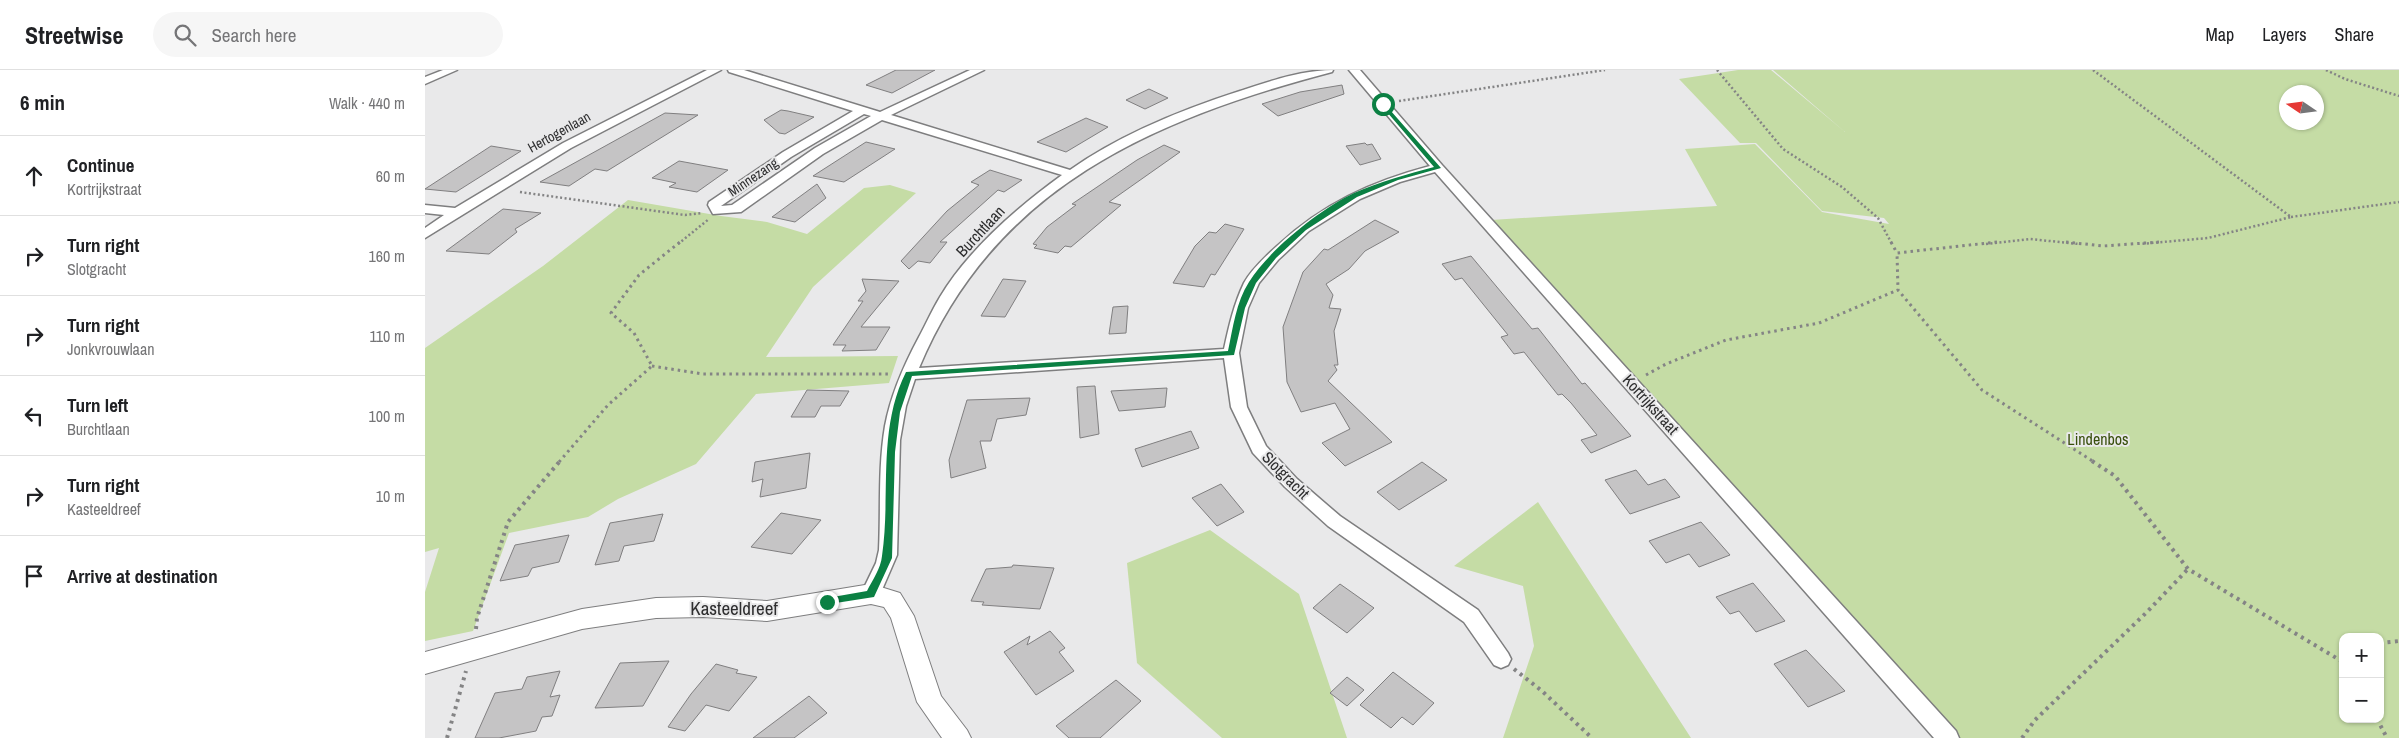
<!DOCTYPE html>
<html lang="en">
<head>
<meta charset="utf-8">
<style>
  :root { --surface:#fff; --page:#f6f6f6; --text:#202124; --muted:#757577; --line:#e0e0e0 }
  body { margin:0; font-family:"Archivo Narrow",sans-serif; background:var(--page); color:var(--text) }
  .controls { position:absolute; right:15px; bottom:15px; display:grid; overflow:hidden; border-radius:10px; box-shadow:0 1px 4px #0004 }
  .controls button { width:45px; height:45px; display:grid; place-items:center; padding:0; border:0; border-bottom:1px solid var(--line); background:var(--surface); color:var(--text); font:25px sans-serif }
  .compass { position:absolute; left:1854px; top:15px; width:45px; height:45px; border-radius:50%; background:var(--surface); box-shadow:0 1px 4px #0004; rotate:283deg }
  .stop { position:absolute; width:15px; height:15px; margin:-11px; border:4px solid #0b8043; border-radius:50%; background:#fff }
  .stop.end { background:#0b8043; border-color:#fff; box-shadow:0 1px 5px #0008 }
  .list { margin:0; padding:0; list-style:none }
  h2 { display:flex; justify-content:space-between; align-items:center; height:65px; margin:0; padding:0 20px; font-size:21px }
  h2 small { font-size:16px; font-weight:400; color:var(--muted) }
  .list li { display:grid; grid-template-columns:32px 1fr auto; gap:15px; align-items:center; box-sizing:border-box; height:80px; padding:0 20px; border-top:1px solid var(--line) }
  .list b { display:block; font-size:19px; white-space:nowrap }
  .list p { margin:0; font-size:16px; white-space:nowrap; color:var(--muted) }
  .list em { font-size:16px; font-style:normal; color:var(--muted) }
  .icon { flex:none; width:28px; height:28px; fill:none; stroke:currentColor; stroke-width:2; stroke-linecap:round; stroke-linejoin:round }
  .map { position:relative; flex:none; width:1974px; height:668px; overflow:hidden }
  header { display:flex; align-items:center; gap:30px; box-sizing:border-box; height:70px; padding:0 25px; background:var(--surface); border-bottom:1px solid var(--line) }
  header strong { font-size:24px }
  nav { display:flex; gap:28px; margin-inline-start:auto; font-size:18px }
  .search { width:350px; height:45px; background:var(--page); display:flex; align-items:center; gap:12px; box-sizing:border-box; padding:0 18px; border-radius:28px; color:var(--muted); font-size:19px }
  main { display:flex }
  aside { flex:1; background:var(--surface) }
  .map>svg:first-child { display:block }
  .green { fill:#c5dca5; fill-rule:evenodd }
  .building { fill:#c5c4c5; stroke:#807f80 }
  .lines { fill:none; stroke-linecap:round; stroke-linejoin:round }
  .minor-casing { stroke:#7e7e7f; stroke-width:3 }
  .tertiary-casing { stroke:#7e7e7f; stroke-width:2 }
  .path-far2 { stroke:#848485; stroke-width:2.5; stroke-dasharray:2 2.5; stroke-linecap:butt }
  .path-far1 { stroke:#848485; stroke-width:3; stroke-dasharray:2.5 4; stroke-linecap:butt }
  .path { stroke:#848485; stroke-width:4; stroke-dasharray:3 4.5; stroke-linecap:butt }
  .minor { fill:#fff; fill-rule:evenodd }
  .tertiary { fill:#fff; fill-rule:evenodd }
  .route { fill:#0b8043 }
  .labels { text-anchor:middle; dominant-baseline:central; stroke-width:4; stroke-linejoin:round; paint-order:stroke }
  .far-street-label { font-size:14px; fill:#2e2e2f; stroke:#e9e9ea }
  .street-label { font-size:16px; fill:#2e2e2f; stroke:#e9e9ea }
  .park-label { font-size:16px; fill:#394f0c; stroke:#e9e9ea }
  .near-street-label { font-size:19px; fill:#2e2e2f; stroke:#e9e9ea }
</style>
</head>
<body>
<header>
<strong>Streetwise</strong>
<div class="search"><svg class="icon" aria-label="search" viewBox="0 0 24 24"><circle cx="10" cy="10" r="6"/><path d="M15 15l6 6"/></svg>Search here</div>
<nav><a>Map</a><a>Layers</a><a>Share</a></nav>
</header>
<main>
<aside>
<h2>6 min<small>Walk · 440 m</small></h2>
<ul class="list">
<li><svg class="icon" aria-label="ahead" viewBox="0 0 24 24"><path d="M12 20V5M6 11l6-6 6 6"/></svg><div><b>Continue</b><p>Kortrijkstraat</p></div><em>60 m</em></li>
<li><svg class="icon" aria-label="right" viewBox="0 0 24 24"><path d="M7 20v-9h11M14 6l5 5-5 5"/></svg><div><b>Turn right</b><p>Slotgracht</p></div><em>160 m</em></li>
<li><svg class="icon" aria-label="right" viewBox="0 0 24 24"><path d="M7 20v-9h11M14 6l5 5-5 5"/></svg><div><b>Turn right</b><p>Jonkvrouwlaan</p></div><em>110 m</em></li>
<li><svg class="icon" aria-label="left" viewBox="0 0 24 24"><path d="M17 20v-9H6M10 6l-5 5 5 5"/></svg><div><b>Turn left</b><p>Burchtlaan</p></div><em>100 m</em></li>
<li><svg class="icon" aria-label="right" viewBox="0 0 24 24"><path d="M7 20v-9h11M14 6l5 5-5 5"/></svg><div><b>Turn right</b><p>Kasteeldreef</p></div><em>10 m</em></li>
<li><svg class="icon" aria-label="arrive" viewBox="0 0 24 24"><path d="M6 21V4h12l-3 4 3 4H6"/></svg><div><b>Arrive at destination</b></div></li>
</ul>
</aside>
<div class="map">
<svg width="1974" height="668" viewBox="0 0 1974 668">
  <rect width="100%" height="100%" fill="#e9e9ea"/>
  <!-- green -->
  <g class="green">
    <path d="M1313,0H1346L1420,62L1348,0H1974V668H1533L1227,326L1066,150L1292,136L1260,79L1330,74L1397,142L1464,154L1459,148L1397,141L1331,73H1315L1254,9ZM1862,22H1892V52H1862ZM1918,567H1955V649H1918Z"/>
    <path d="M465,115L491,123L388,217L341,287L473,286L464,313L331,324L271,394L193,429L163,447L84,463L48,561L0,571V522L14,478L0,482V278L118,196L203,130L296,146L342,152L382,164L439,118Z"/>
    <path d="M1113,432L1266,668H1078L1109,576L1098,516L1029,496Z"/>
    <path d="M785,460L874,524L922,668H797L712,593L702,493Z"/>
  </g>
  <!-- building -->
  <g class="building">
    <path d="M471,0H510L467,23L441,15Z"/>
    <path d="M917,15L919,24L853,46L837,34L875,22Z"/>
    <path d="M724,19L743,28L720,39L701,30Z"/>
    <path d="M356,40L363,41L389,47L360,64L354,63L339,50Z"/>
    <path d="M240,43L273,45L182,101L170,99L144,116L115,112Z"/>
    <path d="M661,48L683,57L641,82L612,72Z"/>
    <path d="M441,72L470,79L419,112L388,106Z"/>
    <path d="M940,73L942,75L947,74L956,89L935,95L921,76Z"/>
    <path d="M739,75L755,82L684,132L696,135L646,177L640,176L633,183L609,178L612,175L608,174L622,157L651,135L647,134L712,90Z"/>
    <path d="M66,76L96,81L31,122L0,119Z"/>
    <path d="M254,91L303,100L272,122L244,117L251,113L227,108Z"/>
    <path d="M565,100L597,110L579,122L573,120L515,172H522L505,193L493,191L484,199L476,191L522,141L554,115L546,112Z"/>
    <path d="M392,114L401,128L370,152L347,147Z"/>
    <path d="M78,139L116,143L90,159L92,162L64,184L21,181Z"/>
    <path d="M950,150L974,162L940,181L924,199L901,214L908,225L904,238L916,239L909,261L913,295H909L912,300L903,311L967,372L920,396L897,373L925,359L910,333L876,342L862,312L858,257L878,202L899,179L903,180Z"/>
    <path d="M800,154L819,159L790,205L786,204L779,217L748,213L770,176L784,162L791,163Z"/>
    <path d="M1046,186L1107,259L1113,258L1157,314L1160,313L1206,366L1166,383L1156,370L1172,365L1146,333L1137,324L1133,325L1099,282L1089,284L1076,267L1083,265L1037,208L1030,210L1017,194Z"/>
    <path d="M437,209L474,211L436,257H465L451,280L417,281L421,275H408L438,231H433L441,221Z"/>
    <path d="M578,209L601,211L580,247L556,246Z"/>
    <path d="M703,236L701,263L684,264L688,237Z"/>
    <path d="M670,316L674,364L655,368L652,317Z"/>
    <path d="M742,318L740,337L694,341L686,321Z"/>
    <path d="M382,320L424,321L415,336H396L390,347H366Z"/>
    <path d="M605,328L601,345L572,349L566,371H555L561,398L526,408L524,390L542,330Z"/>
    <path d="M766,361L774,378L717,397L710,379Z"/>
    <path d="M385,383L381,418L335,427L338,409L327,412L330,392Z"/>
    <path d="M997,392L1022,410L974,440L952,422Z"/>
    <path d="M1211,400L1223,415L1240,409L1255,427L1205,444L1180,410Z"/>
    <path d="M796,414L819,442L792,456L767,428Z"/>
    <path d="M356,443L396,450L367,484L326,477Z"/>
    <path d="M238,444L229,471L199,476L194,491L170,495L185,453Z"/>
    <path d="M1276,452L1305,485L1274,497L1264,484L1241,493L1224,471Z"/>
    <path d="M144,465L134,492L107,498L103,506L75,511L90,475Z"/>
    <path d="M588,495L629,498L615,539L557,535L559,532L546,531L561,499L587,497Z"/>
    <path d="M1328,513L1360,551L1331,562L1314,541L1305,544L1291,527Z"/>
    <path d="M915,514L949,538L922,563L888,538Z"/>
    <path d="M625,561L640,578L634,582L649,601L611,625L579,582L605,566L602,575Z"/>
    <path d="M1381,580L1420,621L1383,637L1349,594Z"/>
    <path d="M244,591L218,636L170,638L195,593Z"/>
    <path d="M291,594L313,600L311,603L332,607L304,641L281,635L260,661L243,657L266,624Z"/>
    <path d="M135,601L125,627L135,625L127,646L117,647L111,661L74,668H50L70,623L97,619L102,607Z"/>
    <path d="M968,602L1009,633L988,655L977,647L966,658L935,635Z"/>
    <path d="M922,607L939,620L922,636L905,623Z"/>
    <path d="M691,610L716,631L675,668H644L631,656Z"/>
    <path d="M384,626L402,643L369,668H328Z"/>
  </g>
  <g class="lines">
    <!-- minor casing -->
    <g class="minor-casing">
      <g id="minor">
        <path d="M18,0H32L0,14V7Z"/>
        <path d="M282,0H296L146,78L0,168V158L19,145L0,143V135L30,138L138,73Z"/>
        <path d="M303,0H319L455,42L545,0H559L466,45L645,100C696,64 756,40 815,21C845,11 877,0 908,0L907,2C729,49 569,117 494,298L799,279C804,256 809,234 819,213C826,200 841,186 852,176C897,134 945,112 1005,96L924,0H935L1017,95L1531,661L1534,668H1509L1010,102L975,112L935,129L884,161L853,190L834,213L823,238L814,283L822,337L841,376L872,409L915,446L1053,540L1083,583L1086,589L1083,595L1076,598L1069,595L1039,552L903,456L860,417L828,383L806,337L799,288L490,309L481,336L475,370L472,485L453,529L446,532L439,529L436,524L451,493L454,480C456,439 453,397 460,356C466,324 479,295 494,267C501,254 507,240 515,227C543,180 593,137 637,105L457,50L398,84L316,142L288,144L283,135L284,132L358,82L428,41L304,2ZM439,44L446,46L390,78L307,135L296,136L366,87Z"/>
      </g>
    </g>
    <!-- tertiary casing -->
    <g class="tertiary-casing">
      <path id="tertiary" d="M446,514L475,523L489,546L516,626L542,660L546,668H517L492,632L466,548L459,537L446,534L342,551L278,547L231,548L157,559L0,604V582L157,539L231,528L278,527L342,531Z"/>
    </g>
    <!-- path-far2 -->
    <g class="path-far2">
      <path d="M1292,0L1358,79L1417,117L1453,148L1467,174"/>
      <path d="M1668,0L1866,147L1783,168L1715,174"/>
      <path d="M1901,0L1920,9L1974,26"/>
      <path d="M974,31L1180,0"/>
      <path d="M95,122L260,145L277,143"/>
      <path d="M1866,147L1974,132"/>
      <path d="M253,174L284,149"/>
      <path d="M1561,174L1605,169L1654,174"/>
    </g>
    <!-- path-far1 -->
    <g class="path-far1">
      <path d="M1466,172L1472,183"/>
      <path d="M1572,172L1472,183L1473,220L1557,320L1669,392"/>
      <path d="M1641,172L1678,176L1734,172"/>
      <path d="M227,296L278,304H466"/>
      <path d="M1221,305L1241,294L1301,270L1394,253L1473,220"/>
      <path d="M134,392L183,335L227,296L209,263L186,243L214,205L255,172"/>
    </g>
    <!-- path -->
    <g class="path">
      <path d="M1667,391L1690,406L1763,499L1918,592"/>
      <path d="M51,559L52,548L83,452L135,391"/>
      <path d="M1955,573L1974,571"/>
      <path d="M1089,599L1117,621L1167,668"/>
      <path d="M1952,649L1962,668"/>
      <path d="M22,668L41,601"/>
      <path d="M1597,668L1610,650L1722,542L1763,499"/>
    </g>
    <!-- minor -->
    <use href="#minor" class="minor"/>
    <!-- tertiary -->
    <use href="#tertiary" class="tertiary"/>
  </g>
  <!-- route -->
  <path class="route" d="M958,32L1016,98L973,110L932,127L881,160L851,188L831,213L820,238L809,285L487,306L475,342L470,382L467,488L449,527L398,535L397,532L402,528L442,521C447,511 456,498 457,486C466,425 452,360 481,302L803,281C808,258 811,232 824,212C844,180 895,139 929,123C955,112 982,104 1009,97L956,35Z"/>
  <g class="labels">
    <!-- far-street labels -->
    <g class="far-street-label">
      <text transform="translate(134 62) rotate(-29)">Hertogenlaan</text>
      <text transform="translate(328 107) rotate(-34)">Minnezang</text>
    </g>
    <!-- street labels -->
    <g class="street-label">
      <text transform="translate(555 161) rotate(-47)">Burchtlaan</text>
      <text transform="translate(1226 334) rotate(48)">Kortrijkstraat</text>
      <text transform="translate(861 405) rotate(45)">Slotgracht</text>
    </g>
    <!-- park labels -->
    <g class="park-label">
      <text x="1673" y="369">Lindenbos</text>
    </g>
    <!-- near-street labels -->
    <g class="near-street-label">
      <text x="309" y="538">Kasteeldreef</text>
    </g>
  </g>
</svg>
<div class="controls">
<button>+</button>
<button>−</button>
</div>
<svg class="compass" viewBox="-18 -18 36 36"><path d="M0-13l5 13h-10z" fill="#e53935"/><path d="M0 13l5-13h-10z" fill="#757577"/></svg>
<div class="stop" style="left:958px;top:34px"></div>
<div class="stop end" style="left:402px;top:532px"></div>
</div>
</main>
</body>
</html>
